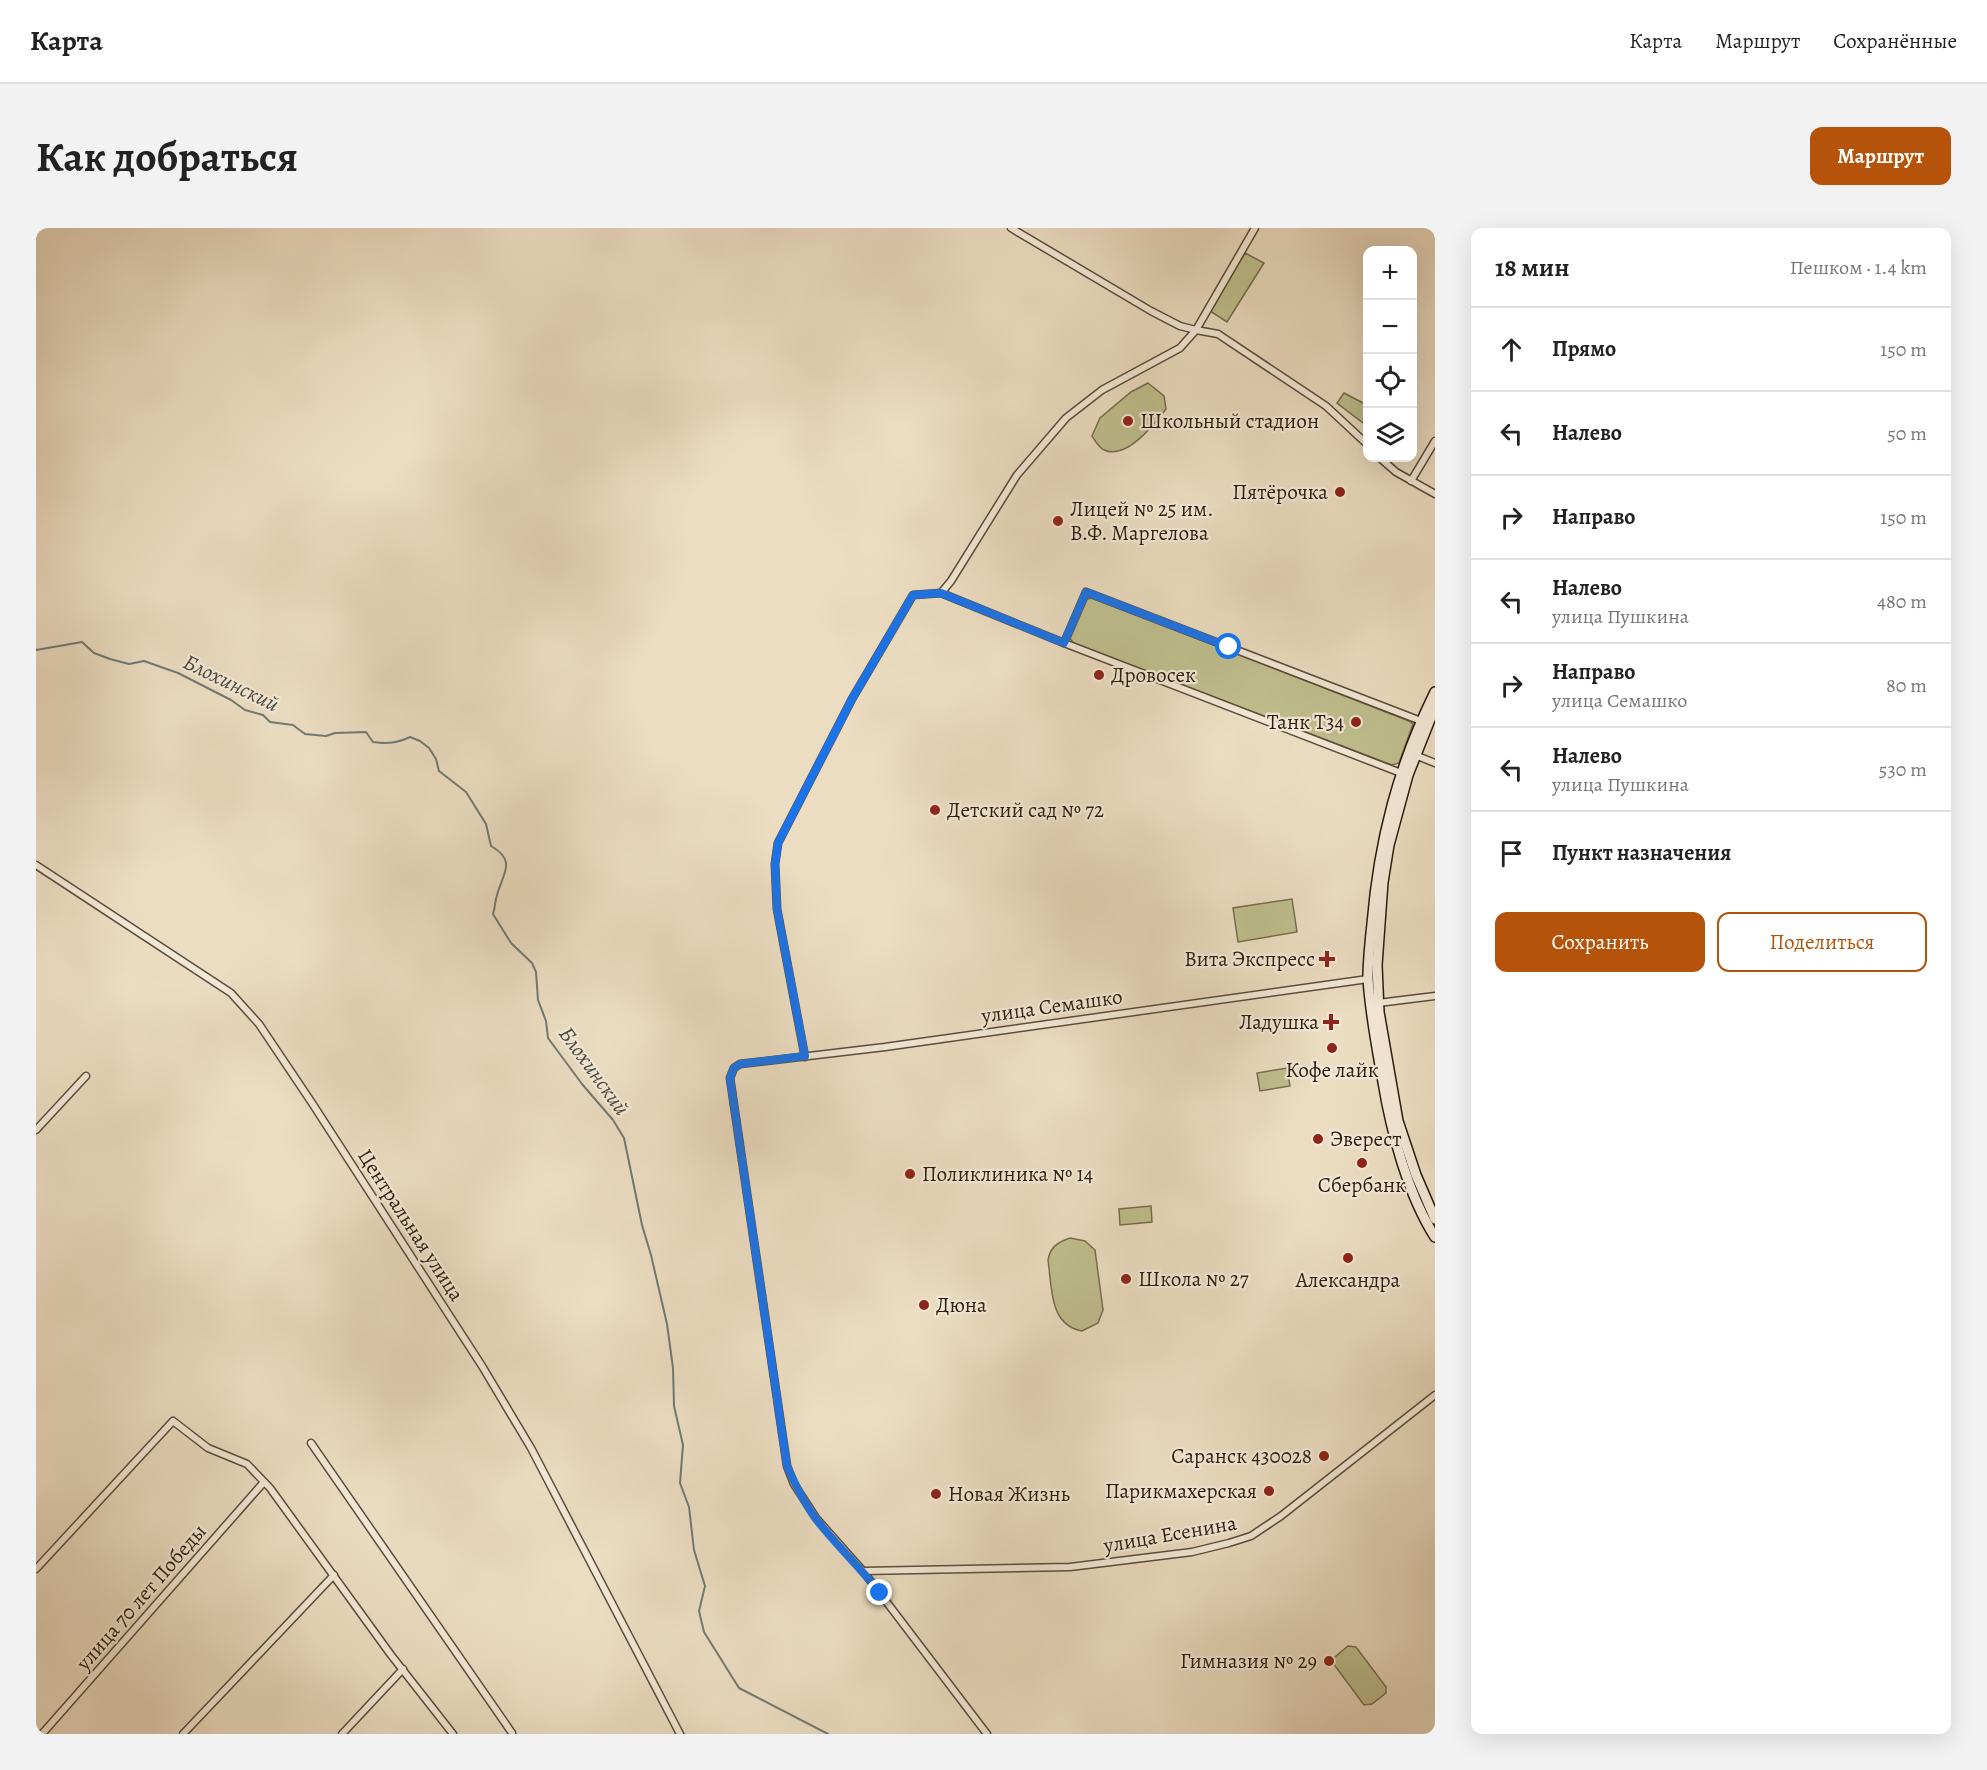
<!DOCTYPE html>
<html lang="ru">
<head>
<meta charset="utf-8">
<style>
  :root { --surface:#fff; --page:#f2f2f2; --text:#222; --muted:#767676; --line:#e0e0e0; --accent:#b45309 }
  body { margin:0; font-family:Alegreya,serif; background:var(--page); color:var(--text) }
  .controls { position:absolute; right:18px; top:18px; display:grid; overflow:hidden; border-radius:12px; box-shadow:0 6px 24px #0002 }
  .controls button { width:54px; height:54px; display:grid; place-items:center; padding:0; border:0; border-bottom:2px solid var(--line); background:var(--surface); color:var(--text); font:30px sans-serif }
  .stop { position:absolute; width:18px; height:18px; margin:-14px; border:4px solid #1a73e8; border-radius:50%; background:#fff }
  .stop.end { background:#1a73e8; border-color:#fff; box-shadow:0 2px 6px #0008 }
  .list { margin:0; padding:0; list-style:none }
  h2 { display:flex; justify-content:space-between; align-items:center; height:78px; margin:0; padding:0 24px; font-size:26px }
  h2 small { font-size:20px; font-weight:400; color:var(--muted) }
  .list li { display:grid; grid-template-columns:39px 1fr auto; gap:18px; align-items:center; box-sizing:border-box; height:84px; padding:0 24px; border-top:2px solid var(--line) }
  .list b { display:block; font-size:22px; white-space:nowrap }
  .list p { margin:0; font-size:20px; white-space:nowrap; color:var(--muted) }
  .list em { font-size:20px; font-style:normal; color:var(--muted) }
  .actions { display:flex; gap:12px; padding:18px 24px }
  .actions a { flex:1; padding:14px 0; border:2px solid var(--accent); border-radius:12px; text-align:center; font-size:21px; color:var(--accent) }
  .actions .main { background:var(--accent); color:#fff }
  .icon { flex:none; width:33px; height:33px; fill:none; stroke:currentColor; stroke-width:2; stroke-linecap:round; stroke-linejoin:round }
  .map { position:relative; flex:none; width:1399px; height:1506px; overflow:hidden; border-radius:12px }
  header { display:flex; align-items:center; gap:36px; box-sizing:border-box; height:84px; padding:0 30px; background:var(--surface); border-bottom:2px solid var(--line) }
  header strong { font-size:28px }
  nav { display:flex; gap:33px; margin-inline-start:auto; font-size:21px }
  .intro { display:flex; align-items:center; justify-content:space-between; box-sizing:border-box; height:144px; padding:0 36px }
  h1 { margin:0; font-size:42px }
  .button { padding:15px 27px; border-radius:12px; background:var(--accent); color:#fff; font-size:21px; font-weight:700 }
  main { display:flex; gap:36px; padding:0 36px }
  aside { flex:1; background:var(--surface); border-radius:12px; box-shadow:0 6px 24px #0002 }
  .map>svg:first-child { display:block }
  .green { fill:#bfbf8e; stroke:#766d4d; stroke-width:1.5 }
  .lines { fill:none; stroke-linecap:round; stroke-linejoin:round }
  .stream { stroke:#6e7b74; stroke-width:2 }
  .street-casing { stroke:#5c4c3a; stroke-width:9 }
  .secondary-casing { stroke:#2c1b0c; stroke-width:12 }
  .street { stroke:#f3e9d7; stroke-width:6 }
  .secondary { stroke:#f3e9d7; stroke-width:9 }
  .route { stroke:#1a73e8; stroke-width:8 }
  .poi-dot { fill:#8f2418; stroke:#f3e9d7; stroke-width:2 }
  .labels { text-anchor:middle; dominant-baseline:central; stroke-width:4.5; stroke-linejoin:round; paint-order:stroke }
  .poi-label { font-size:21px; fill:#2c1b0c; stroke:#f3e9d7; text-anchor:start }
  .street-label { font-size:21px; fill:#2c1b0c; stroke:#f3e9d7 }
  .water-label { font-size:22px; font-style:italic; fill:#4d4b40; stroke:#f3e9d7 }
</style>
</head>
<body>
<header>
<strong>Карта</strong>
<nav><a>Карта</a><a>Маршрут</a><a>Сохранённые</a></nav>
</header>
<div class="intro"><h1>Как добраться</h1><a class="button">Маршрут</a></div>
<main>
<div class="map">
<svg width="1399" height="1506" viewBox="0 0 1399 1506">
  <rect width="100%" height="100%" fill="#ecddc2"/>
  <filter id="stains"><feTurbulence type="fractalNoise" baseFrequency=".00333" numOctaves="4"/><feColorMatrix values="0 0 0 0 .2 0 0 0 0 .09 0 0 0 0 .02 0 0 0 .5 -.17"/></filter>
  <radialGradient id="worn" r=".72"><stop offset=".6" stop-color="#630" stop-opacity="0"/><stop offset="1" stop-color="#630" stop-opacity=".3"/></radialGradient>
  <!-- green -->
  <g class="green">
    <path d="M1209,25L1228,35L1191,94L1174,83Z"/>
    <path d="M1112,155L1128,168L1130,181C1118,197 1090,232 1068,222C1063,220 1059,213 1056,208L1064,190L1095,164Z"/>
    <path d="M1308,165L1331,177V198L1301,175Z"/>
    <path d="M1058,370L1373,493L1377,496L1363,535L1356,537L1037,415L1034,410L1051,371Z"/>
    <path d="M1256,671L1261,704L1202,714L1197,680Z"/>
    <path d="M1251,840L1254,858L1224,863L1221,845Z"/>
    <path d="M1115,978L1116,994L1084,997L1083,981Z"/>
    <path d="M1034,1010L1049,1013L1059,1022L1067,1082L1062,1095L1046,1103C1013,1097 1016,1059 1012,1032C1014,1019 1022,1014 1034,1010Z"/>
    <path d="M1312,1418L1320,1419L1350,1459V1465L1336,1476L1328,1477L1297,1435L1299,1429Z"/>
  </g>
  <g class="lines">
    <!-- stream -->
    <path class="stream" d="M0,422L46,414L58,425L74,431L93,436L108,433L142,445L195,472L209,482L227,487L234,494L257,497L269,506L290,508L299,505L330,504L337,514C352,516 361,515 374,509L384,513L393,520L400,531L403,543L430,564L450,596L455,618C481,633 467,645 461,667C459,673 459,680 457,686L475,715L496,735L500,744L502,772L510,793L512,810L546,856L577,892L588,910L606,997L615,1027L631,1096L637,1140L638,1178L647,1217L644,1255L653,1279L658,1322L669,1358L663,1383L668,1404L703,1460L792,1506"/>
    <!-- street casing -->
    <g class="street-casing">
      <g id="street">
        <path d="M1219,0L1160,102L1182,106L1290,178L1332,217"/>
        <path d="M1344,230L1360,244L1399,266"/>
        <path d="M1375,253L1399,213"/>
        <path d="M905,365L915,353L981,247L1030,190L1066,162L1144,120L1160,102L1144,98L1115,83L975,0"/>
        <path d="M1379,527L1399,535"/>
        <path d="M1365,545L1028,415L1050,364L1385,493"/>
        <path d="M0,637L195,765L223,796L276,875L446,1138L495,1220L644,1506"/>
        <path d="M1342,775L1399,768"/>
        <path d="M769,829L741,681L739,636L742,615L816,471L877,367L905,365L1028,415"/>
        <path d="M0,902L50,848"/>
        <path d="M275,1215L476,1505"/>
        <path d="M0,1341L137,1193L172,1220L211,1236L234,1260L355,1427L417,1506"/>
        <path d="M827,1343L1034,1339L1156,1324L1193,1315L1215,1308L1245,1288L1399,1167"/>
        <path d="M6,1506L228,1254"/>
        <path d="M147,1506L298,1347"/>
        <path d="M306,1506L367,1441"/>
        <path d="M951,1506L827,1343L780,1290L758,1256L751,1238L694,850L698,840L704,836L849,819L1332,751"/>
      </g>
    </g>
    <!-- secondary casing -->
    <g class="secondary-casing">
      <g id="secondary">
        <path d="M1399,464C1362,539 1343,612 1336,696C1334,714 1332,732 1332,750C1334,785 1341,820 1347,854C1355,903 1372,967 1399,1009"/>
        <path d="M1399,479L1372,547L1353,617L1347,654L1341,737L1343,784L1362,893L1380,947L1399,991"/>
      </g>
    </g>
    <!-- street -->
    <use href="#street" class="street"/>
    <!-- secondary -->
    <use href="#secondary" class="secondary"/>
  </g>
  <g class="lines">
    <!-- route -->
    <path class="route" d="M844,1365C824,1339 800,1317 780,1291C768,1275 759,1256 751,1238L694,850L698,840L704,836L769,828L741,681L739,636L742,615L816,471L877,367L905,365L1028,415L1050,364L1193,419"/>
  </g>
  <!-- markers -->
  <g class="poi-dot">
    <circle cx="1092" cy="193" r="6"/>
    <circle cx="1304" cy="264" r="6"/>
    <circle cx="1022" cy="293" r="6"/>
    <circle cx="1063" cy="447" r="6"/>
    <circle cx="1320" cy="494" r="6"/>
    <circle cx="899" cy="582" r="6"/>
    <path d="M1288 722h6v6h6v6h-6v6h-6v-6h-6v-6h6z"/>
    <path d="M1292 785h6v6h6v6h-6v6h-6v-6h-6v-6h6z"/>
    <circle cx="1296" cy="820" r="6"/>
    <circle cx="1282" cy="911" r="6"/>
    <circle cx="1326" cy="935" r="6"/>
    <circle cx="874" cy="946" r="6"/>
    <circle cx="1312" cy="1030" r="6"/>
    <circle cx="1090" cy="1051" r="6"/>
    <circle cx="888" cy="1077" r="6"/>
    <circle cx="1288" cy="1228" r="6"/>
    <circle cx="1233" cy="1263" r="6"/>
    <circle cx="900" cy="1266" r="6"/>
    <circle cx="1293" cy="1433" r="6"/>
  </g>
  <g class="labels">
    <!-- poi labels -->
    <g class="poi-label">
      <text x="1104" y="193">Школьный стадион</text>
      <text x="1292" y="264" text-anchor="end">Пятёрочка</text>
      <text x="1034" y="281">Лицей № 25 им.<tspan x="1034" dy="24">В.Ф. Маргелова</tspan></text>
      <text x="1075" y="447">Дровосек</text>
      <text x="1308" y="494" text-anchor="end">Танк T34</text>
      <text x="911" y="582">Детский сад № 72</text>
      <text x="1279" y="731" text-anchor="end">Вита Экспресс</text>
      <text x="1283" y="794" text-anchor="end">Ладушка</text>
      <text x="1296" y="842" text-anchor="middle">Кофе лайк</text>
      <text x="1294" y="911">Эверест</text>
      <text x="886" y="946">Поликлиника № 14</text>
      <text x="1326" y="957" text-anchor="middle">Сбербанк</text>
      <text x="1102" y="1051">Школа № 27</text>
      <text x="1312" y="1052" text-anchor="middle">Александра</text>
      <text x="900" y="1077">Дюна</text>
      <text x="1276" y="1228" text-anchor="end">Саранск 430028</text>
      <text x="1221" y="1263" text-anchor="end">Парикмахерская</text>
      <text x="912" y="1266">Новая Жизнь</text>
      <text x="1281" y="1433" text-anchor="end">Гимназия № 29</text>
    </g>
    <!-- street labels -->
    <g class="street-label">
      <text transform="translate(1016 778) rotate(-8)">улица Семашко</text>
      <text transform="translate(375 997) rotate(57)">Центральная улица</text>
      <text transform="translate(1134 1306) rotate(-10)">улица Есенина</text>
      <text transform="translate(105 1369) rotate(-49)">улица 70 лет Победы</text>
    </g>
    <!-- water labels -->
    <g class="water-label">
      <text transform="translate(195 455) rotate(26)">Блохинский</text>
      <text transform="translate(558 843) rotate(54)">Блохинский</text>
    </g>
  </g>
  <rect width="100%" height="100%" filter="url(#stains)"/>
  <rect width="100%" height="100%" fill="url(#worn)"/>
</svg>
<div class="controls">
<button>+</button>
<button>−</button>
<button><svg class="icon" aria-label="locate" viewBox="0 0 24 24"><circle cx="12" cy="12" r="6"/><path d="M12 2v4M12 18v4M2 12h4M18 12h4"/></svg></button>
<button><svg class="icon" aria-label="layers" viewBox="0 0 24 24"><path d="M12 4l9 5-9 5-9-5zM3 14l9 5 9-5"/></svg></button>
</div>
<div class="stop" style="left:1193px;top:419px"></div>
<div class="stop end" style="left:844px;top:1365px"></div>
</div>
<aside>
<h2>18 мин<small>Пешком · 1.4 km</small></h2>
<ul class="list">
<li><svg class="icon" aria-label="ahead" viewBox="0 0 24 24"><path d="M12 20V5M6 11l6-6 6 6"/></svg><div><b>Прямо</b></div><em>150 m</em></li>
<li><svg class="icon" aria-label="left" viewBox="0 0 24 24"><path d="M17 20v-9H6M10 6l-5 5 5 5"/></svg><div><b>Налево</b></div><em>50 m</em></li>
<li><svg class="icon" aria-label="right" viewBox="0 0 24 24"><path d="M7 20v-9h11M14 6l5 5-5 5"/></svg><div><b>Направо</b></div><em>150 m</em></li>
<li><svg class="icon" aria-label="left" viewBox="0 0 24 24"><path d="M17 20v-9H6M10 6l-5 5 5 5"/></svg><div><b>Налево</b><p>улица Пушкина</p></div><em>480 m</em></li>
<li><svg class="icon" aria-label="right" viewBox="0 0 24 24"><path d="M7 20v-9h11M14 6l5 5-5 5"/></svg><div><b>Направо</b><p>улица Семашко</p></div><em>80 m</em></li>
<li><svg class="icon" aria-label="left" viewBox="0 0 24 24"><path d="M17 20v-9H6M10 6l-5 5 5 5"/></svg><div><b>Налево</b><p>улица Пушкина</p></div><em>530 m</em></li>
<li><svg class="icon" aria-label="arrive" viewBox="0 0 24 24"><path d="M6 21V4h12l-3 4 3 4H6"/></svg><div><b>Пункт назначения</b></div></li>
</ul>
<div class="actions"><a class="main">Сохранить</a><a>Поделиться</a></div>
</aside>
</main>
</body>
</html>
